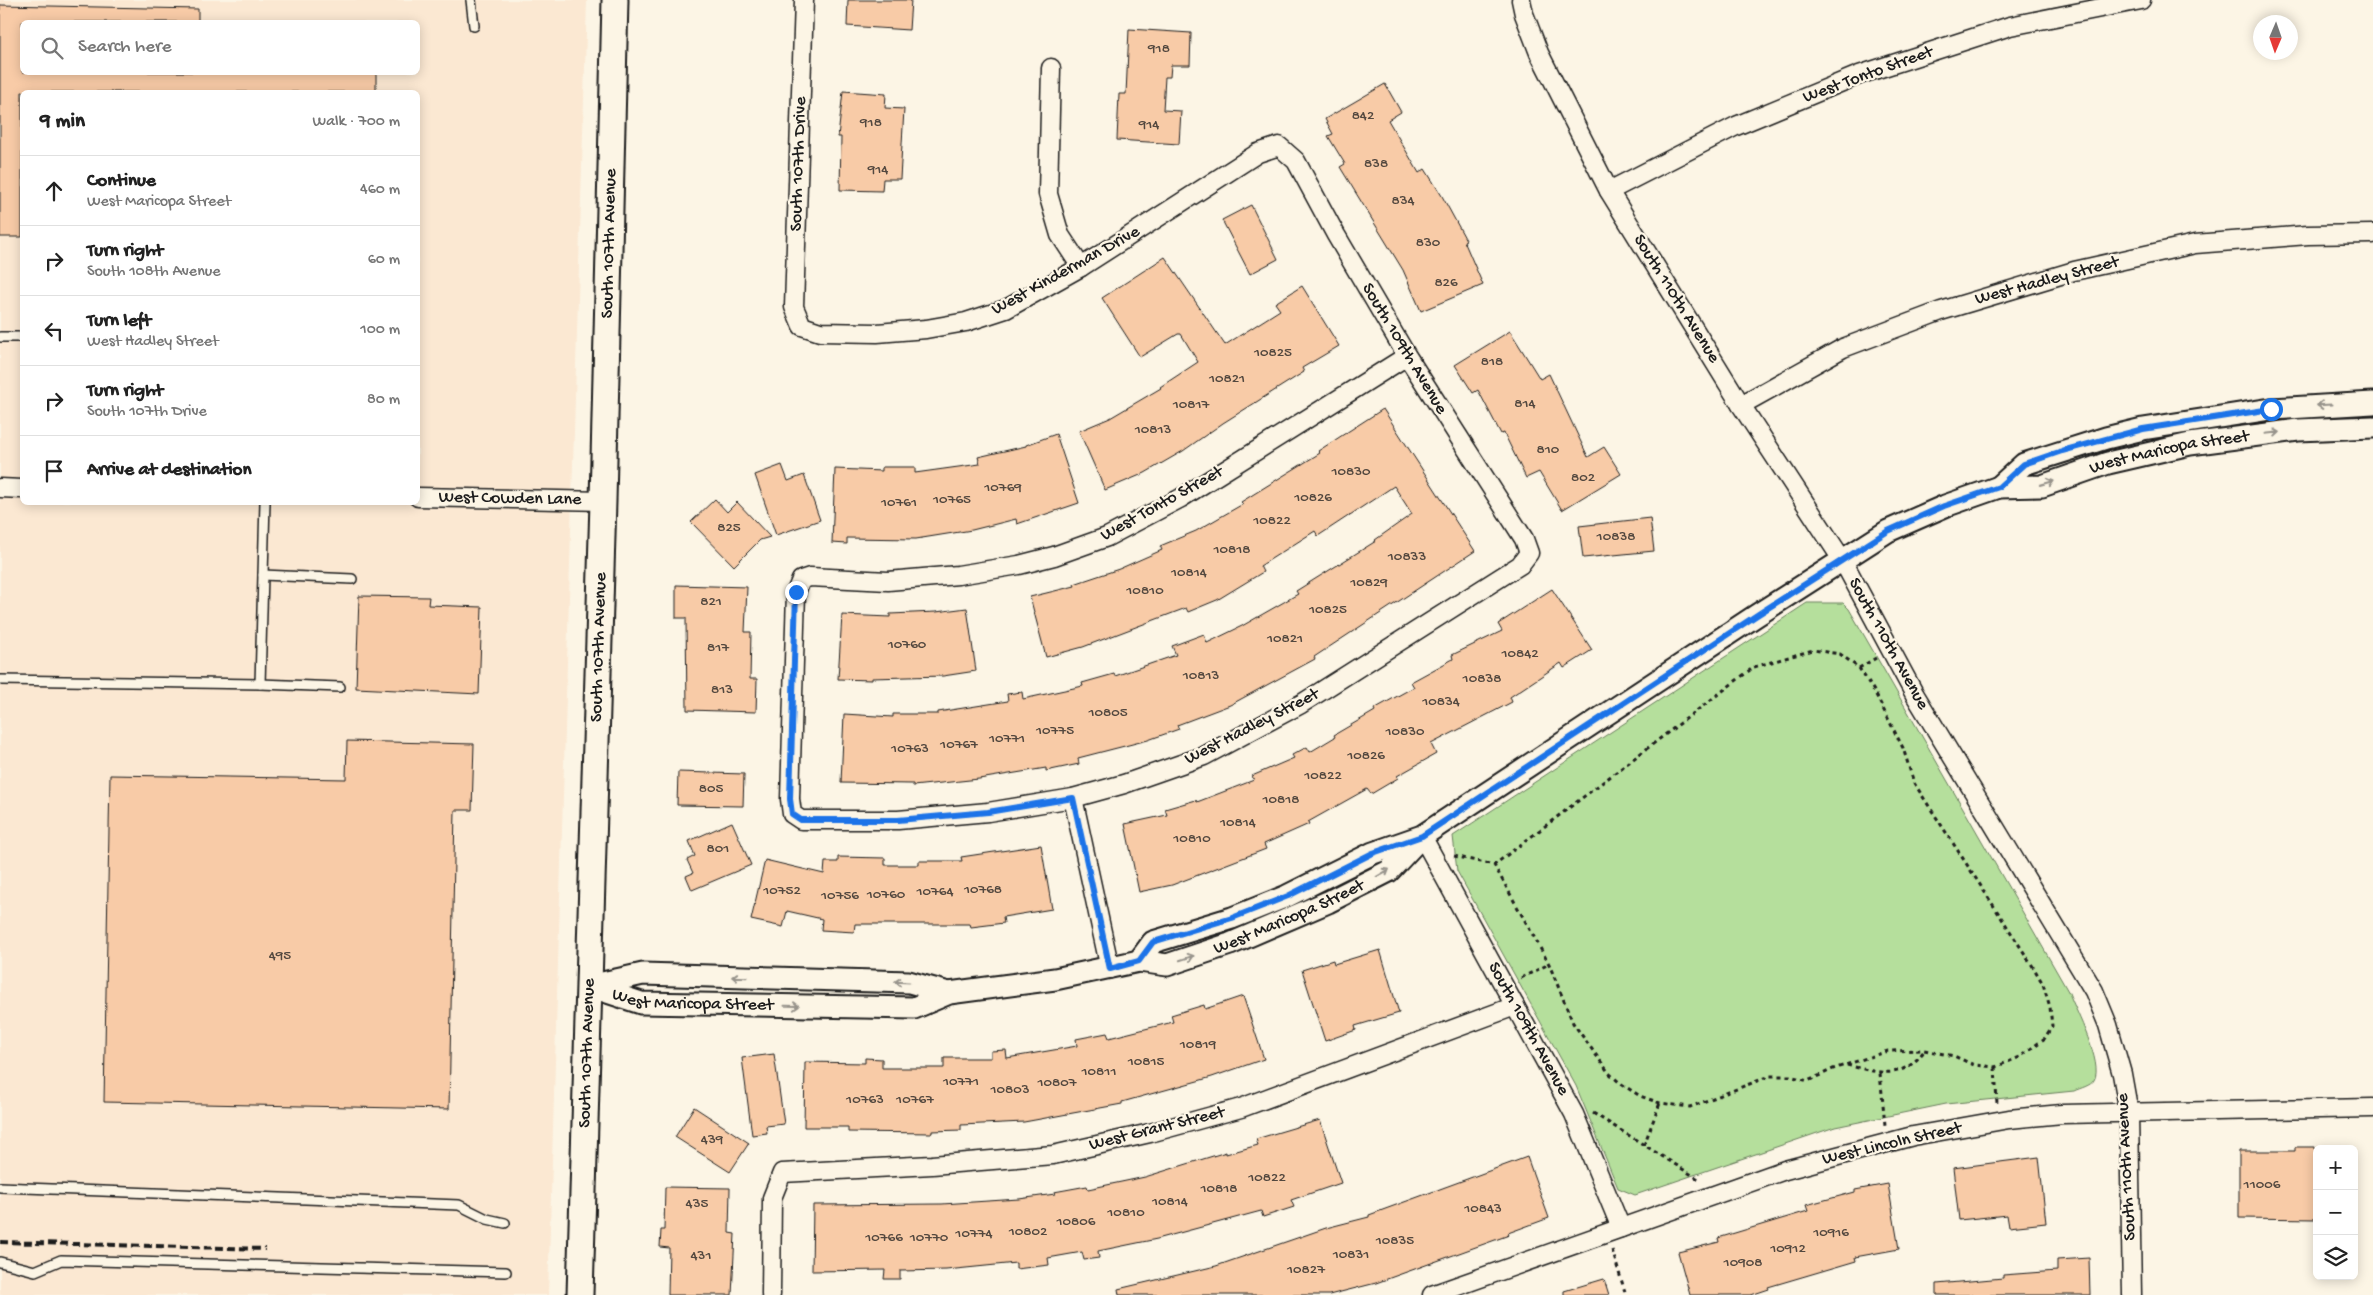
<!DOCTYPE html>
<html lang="en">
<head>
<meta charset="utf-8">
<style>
  :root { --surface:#fff; --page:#f6f6f6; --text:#222; --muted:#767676; --line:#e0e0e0 }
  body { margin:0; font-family:"Gochi Hand",sans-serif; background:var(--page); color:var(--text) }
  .controls { position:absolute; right:15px; bottom:15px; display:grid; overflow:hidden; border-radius:8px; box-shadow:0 2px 12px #0003 }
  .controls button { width:45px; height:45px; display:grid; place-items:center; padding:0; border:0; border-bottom:1px solid var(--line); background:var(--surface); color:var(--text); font:25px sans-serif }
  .compass { position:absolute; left:2253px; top:15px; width:45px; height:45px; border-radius:50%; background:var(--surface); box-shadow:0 2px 12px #0003; rotate:182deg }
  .stop { position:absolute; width:15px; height:15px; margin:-11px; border:4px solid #1a73e8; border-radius:50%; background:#fff }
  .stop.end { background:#1a73e8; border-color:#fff; box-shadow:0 1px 5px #0008 }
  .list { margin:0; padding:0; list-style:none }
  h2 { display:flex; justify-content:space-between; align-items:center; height:65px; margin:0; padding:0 20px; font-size:21px }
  h2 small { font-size:16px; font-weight:400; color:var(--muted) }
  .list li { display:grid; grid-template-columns:32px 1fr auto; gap:15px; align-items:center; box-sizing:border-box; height:70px; padding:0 20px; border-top:1px solid var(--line) }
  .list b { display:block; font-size:19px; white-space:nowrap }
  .list p { margin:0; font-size:16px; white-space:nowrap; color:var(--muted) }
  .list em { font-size:16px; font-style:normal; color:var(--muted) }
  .icon { flex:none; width:28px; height:28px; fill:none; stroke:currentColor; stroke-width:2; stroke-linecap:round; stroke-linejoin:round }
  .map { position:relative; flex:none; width:2373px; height:1295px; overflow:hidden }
  .search { position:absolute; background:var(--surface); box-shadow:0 2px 12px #0003; left:20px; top:20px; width:400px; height:55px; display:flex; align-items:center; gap:12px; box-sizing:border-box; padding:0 18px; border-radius:8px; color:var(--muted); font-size:19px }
  .panel { position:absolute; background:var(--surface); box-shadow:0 2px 12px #0003; left:20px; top:90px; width:400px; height:415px; border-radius:8px }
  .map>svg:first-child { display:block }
  .built { fill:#fbe8d2; fill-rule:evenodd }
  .green { fill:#b5df9c; stroke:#687e5c }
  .building { fill:#f8cba7; stroke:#1c1c1c }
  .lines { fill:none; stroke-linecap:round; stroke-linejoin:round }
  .service-casing { stroke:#1c1c1c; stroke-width:12 }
  .minor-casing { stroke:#1c1c1c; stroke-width:21 }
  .tertiary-casing { stroke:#1c1c1c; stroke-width:25 }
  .secondary-casing { stroke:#1c1c1c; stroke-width:29 }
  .path { stroke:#1c1c1c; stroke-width:3; stroke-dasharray:4 4; stroke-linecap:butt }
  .service { stroke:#fcf5e5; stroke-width:9 }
  .minor { stroke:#fcf5e5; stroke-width:18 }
  .tertiary { stroke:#fcf5e5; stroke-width:21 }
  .secondary { stroke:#fcf5e5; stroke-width:25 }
  .rail { stroke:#1c1c1c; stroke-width:4; stroke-dasharray:8 4; stroke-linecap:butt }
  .oneway { stroke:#97938b }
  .route { stroke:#1a73e8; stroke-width:6 }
  .labels { text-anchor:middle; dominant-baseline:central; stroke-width:4.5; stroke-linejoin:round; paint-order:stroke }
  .number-label { font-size:15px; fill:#53483f }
  .street-label { font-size:18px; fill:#1c1c1c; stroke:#fcf5e5 }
</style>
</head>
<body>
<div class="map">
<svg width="2373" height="1295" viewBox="0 0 2373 1295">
  <rect width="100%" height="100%" fill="#fcf5e5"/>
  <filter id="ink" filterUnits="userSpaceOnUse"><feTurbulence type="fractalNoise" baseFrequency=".02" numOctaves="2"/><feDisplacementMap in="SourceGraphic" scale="10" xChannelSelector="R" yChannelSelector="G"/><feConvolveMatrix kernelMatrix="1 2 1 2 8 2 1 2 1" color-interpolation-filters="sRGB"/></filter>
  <g filter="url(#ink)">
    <!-- built -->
    <path class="built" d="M0,0H587L548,1295H0ZM22,22H418V72H22ZM22,92H418V502H22Z"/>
    <!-- green -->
    <path class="green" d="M1807,603H1843L1849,609L2069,993C2076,1011 2104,1065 2094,1080C2091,1086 2080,1088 2074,1091L1946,1104L1835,1127L1635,1195L1618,1188L1576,1086L1457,871L1453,836Z"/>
    <!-- building -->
    <g class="building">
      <path d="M848,0H911L909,30L847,26Z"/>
      <path d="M0,5L198,9V22H22V72H376V92H22V237H0Z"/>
      <path d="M1129,29L1191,33L1190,65H1171L1170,77H1165L1163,110L1181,111L1179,144L1117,140L1119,94H1126Z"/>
      <path d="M1385,84L1401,112L1388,120L1419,173L1425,169L1442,196L1466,240L1464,241L1483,285L1421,311L1403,270L1340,167L1345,164L1328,136L1333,134L1325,119Z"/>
      <path d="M843,91L886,94L885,108L904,109L900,179H883L882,191L840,190L841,137H838Z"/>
      <path d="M1251,205L1278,259L1250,274L1222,220Z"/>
      <path d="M1165,257L1225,345L1280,310L1275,303L1302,286L1339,346L1302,368L1304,372L1223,423L1183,451L1145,473L1105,490L1079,431L1110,418L1161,388L1160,387L1198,362L1181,334H1178L1140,357L1102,298Z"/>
      <path d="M1510,331L1540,379L1549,374L1588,457L1604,447L1621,474L1562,510L1539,472L1526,478L1504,433L1501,434L1478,390L1473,393L1455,365Z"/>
      <path d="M1383,409L1475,551L1314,657L1315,659L1230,705L1177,725L1179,729L1148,740L1078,758L1079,764L1046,771V768L979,779L913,786V784L841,783L844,714L893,717V714H938V712L1008,701L1007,694L1022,692L1023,699L1083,686L1082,683L1114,674L1115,676L1176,655L1172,646L1204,634L1207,643L1242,626L1298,594L1296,591L1376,541L1375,540L1412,514L1394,486L1318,536L1315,531L1260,566L1263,572L1217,600L1188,612L1186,608L1083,647L1046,657L1030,597L1075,586L1074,584L1119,569L1162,550L1160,546L1196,531L1243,504L1241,502L1320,453L1318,451Z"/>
      <path d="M1056,434L1079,503L1017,524L1016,519L972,530L916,539L847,538V544L832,543L835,469L882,471V467H915V473L980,464L978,457L1026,446V445Z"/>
      <path d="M782,465L788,481L804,475L820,520L776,535L755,475Z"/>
      <path d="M715,499L727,512L737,502L770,537L760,540L734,566L691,522Z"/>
      <path d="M1650,518L1654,551L1583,558L1579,526Z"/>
      <path d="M676,585L747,587L745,632H751L750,679H757L756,712L687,710L686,618H676Z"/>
      <path d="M1552,589L1592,650L1564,668L1561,663L1510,697L1512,702L1431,744L1436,754L1397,776L1398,778L1371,794L1367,789L1308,822L1309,824L1264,844L1266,849L1172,885L1139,892L1125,824L1167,815L1165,809L1196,800L1197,802L1254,780L1252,776L1294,758L1292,755L1307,747L1310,752L1335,737L1334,735L1375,711L1374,709L1414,687L1411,682L1453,659L1452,655L1502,631L1498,624Z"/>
      <path d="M359,596L429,597L428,605L482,607L479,694L356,688Z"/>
      <path d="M967,608L976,671L943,676L872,678V680L838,679L842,615L890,617V614L936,612Z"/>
      <path d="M347,741L474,744L472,810H455L449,1109L104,1102L110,775L346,779Z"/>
      <path d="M678,772L744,774L743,806L677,805Z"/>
      <path d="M732,822L751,865L692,890L686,876L693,873L687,860L695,856L689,841Z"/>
      <path d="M1041,845L1052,909L1003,917L1004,923L971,927L970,924H855L854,932L821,930L822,919L787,911L783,927L751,920L765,860L824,874L825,862H838V857L885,858V865H919V861H962L961,857Z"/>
      <path d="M1380,950L1399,1013L1355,1026L1356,1030L1325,1041L1302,970L1333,960L1334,964Z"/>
      <path d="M1243,996L1264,1059L1212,1077L1122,1102V1104L1024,1122L961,1125V1130L932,1131V1133L848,1132V1127H804L805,1062L865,1063V1058L882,1059V1068H944V1058H991V1051L1006,1050L1007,1058L1077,1046L1076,1039L1107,1033L1109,1038L1173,1022L1171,1015L1204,1005L1205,1009Z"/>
      <path d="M774,1054L784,1124L766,1126L767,1133L752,1135L742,1058Z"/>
      <path d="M694,1107L749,1143L730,1172L675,1137Z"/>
      <path d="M1320,1120L1341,1183L1291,1200L1294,1207L1263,1217L1261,1211L1157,1239L1098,1251L1099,1258L1084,1260L1082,1252L1048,1258L1049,1265L1016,1269V1263L946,1270L900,1271V1279H884L885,1270L812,1271L813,1205L942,1204L1019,1199L1055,1194L1054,1192L1087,1186L1088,1189L1145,1177L1226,1152V1154L1258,1145L1256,1139Z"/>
      <path d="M2295,1147H2315L2317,1219L2239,1218V1151H2295Z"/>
      <path d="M1527,1157L1549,1218L1508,1233L1509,1235L1376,1283L1329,1295H1119L1118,1289L1216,1266L1326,1228L1369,1217V1215Z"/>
      <path d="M2039,1157L2046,1223L2009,1227L2007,1215L1959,1220L1953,1168Z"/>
      <path d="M1888,1184L1899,1249L1855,1257L1856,1261L1768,1287L1769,1289L1751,1295H1690L1678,1252L1719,1242L1718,1238L1808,1211L1806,1205L1855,1192V1190Z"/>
      <path d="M665,1187L730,1188L729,1233L735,1234L732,1295H668L669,1248L660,1247L661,1230H664Z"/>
      <path d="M2089,1258L2090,1295H1937V1284L2003,1278V1275L2057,1271V1260Z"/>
      <path d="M1604,1279L1609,1295H1564V1291Z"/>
    </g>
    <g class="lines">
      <!-- service casing -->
      <g class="service-casing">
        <g id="service">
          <path d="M471,0L474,26"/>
          <path d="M0,337H22"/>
          <path d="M263,575L352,579"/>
          <path d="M0,680L260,684L265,502"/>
          <path d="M260,684L340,687"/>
          <path d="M0,1187L459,1205L487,1219L505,1223"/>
          <path d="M0,1262L35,1271L61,1260L506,1272"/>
        </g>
      </g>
      <!-- minor casing -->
      <g class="minor-casing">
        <g id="minor">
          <path d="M804,0L794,307L802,326L820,332L877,333L926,329L966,322L1006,309L1081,267L1258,153L1279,146L1296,161L1336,235L1407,356L1524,539L1529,553L1520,565L1301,704L1204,756L1124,784L1073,798L988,812L898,820H801L792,814L790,799L796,592L801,580L810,577L888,581L958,575L1019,565L1054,556L1107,537L1181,498L1407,356"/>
          <path d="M1521,0L1524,14L1539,53L1609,191L1741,405L1843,561L1915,695L2094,991L2108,1025L2122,1074L2129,1113L2132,1295"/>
          <path d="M1051,68L1048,194L1060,235L1081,267"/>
          <path d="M1609,191L1736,126L1859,75L2010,26L2141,0"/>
          <path d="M1741,405L1843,348L1941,311L2074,271L2195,244L2308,235L2373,234"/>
          <path d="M0,488L22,489"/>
          <path d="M418,497L603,501"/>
          <path d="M1073,798L1110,969"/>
          <path d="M1422,836L1574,1114L1621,1228"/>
          <path d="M771,1295L772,1198L782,1173L932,1165L1053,1155L1150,1133L1241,1108L1515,1006"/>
          <path d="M1432,1295L1785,1170L1913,1136L2009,1119L2062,1114L2373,1108"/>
        </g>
      </g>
      <!-- tertiary casing -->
      <g class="tertiary-casing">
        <g id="tertiary">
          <path d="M1999,487L2024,464L2106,438L2143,429L2271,409L2373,403"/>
          <path id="s1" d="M1139,961L1153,942L1232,918L1287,896L1373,853L1422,836L1757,615L1888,531L1945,506L1999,487L2042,486L2108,463L2190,444L2298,430L2373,427"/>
          <path id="s2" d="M589,986L641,1003L914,1008L949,993L1055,979L1139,961L1167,965L1230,944L1328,902L1389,871L1419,839"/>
          <path d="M589,986L643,974L909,982L949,993"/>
        </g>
      </g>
      <!-- secondary casing -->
      <g class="secondary-casing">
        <g id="secondary">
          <path id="s3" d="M580,1295L603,501L615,0"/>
        </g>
      </g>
      <!-- path -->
      <g class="path">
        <path d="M1859,668L1876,658"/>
        <path d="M1454,856L1494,865L1549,964L1573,1023L1609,1073L1620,1083L1640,1096L1660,1103L1690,1107L1770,1076H1790L1808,1081L1833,1069L1888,1051L1924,1050L1954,1056L1974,1065L1995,1067L2020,1057L2045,1038L2052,1026L2050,1007L2043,984L2032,965L1914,783L1903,748L1874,691L1859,668L1840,654L1813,650L1754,667L1494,865"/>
        <path d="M1521,978L1549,964"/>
        <path d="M1847,1065C1879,1073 1902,1081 1924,1051"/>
        <path d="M1995,1067L1997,1104"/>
        <path d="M1880,1073L1885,1125"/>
        <path d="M1593,1113L1700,1180"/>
        <path d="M1644,1145L1660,1103"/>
        <path d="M1612,1250L1626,1295"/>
      </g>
      <!-- service -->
      <use href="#service" class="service"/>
      <!-- minor -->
      <use href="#minor" class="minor"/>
      <!-- tertiary -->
      <use href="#tertiary" class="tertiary"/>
      <!-- secondary -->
      <use href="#secondary" class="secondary"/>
      <!-- rail -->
      <path class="rail" d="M0,1242L265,1249"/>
    </g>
    <!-- one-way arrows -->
    <defs><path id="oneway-shaft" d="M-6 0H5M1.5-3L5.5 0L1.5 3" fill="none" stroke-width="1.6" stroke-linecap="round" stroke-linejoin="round" transform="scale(1.25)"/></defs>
    <g class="oneway">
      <use href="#oneway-shaft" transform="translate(2324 405) rotate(177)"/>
      <use href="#oneway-shaft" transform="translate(2273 433) rotate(-6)"/>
      <use href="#oneway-shaft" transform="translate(2047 483) rotate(-16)"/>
      <use href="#oneway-shaft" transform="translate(1383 873) rotate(-31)"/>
      <use href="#oneway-shaft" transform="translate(1187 958) rotate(-18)"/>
      <use href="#oneway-shaft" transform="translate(739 977) rotate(-178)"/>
      <use href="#oneway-shaft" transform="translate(902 982) rotate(-177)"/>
      <use href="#oneway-shaft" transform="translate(792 1006) rotate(1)"/>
    </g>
  </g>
  <g class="lines" filter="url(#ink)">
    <!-- route -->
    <path class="route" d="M796,592L790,799L792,814L801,820H898L988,812L1073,798L1110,969L1139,961L1153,942L1232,918L1288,896L1373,853L1422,836L1757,615L1888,531L1944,506L1999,487L2024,464L2062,451L2143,429L2271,409"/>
  </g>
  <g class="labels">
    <!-- number labels -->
    <g class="number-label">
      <text x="1159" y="49">918</text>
      <text x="1363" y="116">842</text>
      <text x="871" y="123">918</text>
      <text x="1149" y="125">914</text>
      <text x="1376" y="164">838</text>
      <text x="878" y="170">914</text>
      <text x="1403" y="201">834</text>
      <text x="1428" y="243">830</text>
      <text x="1446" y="283">826</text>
      <text x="1273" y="353">10825</text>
      <text x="1492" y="362">818</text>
      <text x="1227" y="379">10821</text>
      <text x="1525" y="404">814</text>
      <text x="1191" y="405">10817</text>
      <text x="1153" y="430">10813</text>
      <text x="1548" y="450">810</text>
      <text x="1351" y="472">10830</text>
      <text x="1583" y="478">802</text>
      <text x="1003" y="488">10769</text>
      <text x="1313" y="498">10826</text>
      <text x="952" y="500">10765</text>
      <text x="899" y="503">10761</text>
      <text x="1272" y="521">10822</text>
      <text x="729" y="528">825</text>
      <text x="1616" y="537">10838</text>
      <text x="1232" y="550">10818</text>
      <text x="1407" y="557">10833</text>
      <text x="1189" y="573">10814</text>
      <text x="1369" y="583">10829</text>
      <text x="1145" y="591">10810</text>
      <text x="711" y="602">821</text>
      <text x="1328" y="610">10825</text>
      <text x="1285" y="639">10821</text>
      <text x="907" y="645">10760</text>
      <text x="718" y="648">817</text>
      <text x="1520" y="654">10842</text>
      <text x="1201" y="676">10813</text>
      <text x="1482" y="679">10838</text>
      <text x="722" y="690">813</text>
      <text x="1441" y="702">10834</text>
      <text x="1108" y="713">10805</text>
      <text x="1055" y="731">10775</text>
      <text x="1405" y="732">10830</text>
      <text x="1007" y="739">10771</text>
      <text x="959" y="745">10767</text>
      <text x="910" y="749">10763</text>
      <text x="1366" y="756">10826</text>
      <text x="1323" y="776">10822</text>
      <text x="711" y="789">805</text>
      <text x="1281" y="800">10818</text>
      <text x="1238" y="823">10814</text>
      <text x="1192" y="839">10810</text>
      <text x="718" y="849">801</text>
      <text x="983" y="890">10768</text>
      <text x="782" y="891">10752</text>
      <text x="935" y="892">10764</text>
      <text x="886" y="895">10760</text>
      <text x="840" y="896">10756</text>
      <text x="280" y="956">495</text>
      <text x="1198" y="1045">10819</text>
      <text x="1146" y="1062">10815</text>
      <text x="1099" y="1072">10811</text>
      <text x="961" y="1082">10771</text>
      <text x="1057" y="1083">10807</text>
      <text x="1010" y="1090">10803</text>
      <text x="865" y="1100">10763</text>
      <text x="915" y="1100">10767</text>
      <text x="712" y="1140">439</text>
      <text x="1267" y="1178">10822</text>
      <text x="2262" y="1185">11006</text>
      <text x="1219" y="1189">10818</text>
      <text x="1170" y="1202">10814</text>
      <text x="697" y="1204">435</text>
      <text x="1483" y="1209">10843</text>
      <text x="1126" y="1213">10810</text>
      <text x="1076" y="1222">10806</text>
      <text x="1028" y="1232">10802</text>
      <text x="1831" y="1233">10916</text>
      <text x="974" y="1234">10774</text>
      <text x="884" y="1238">10766</text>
      <text x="929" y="1238">10770</text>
      <text x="1395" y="1241">10835</text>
      <text x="1788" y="1249">10912</text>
      <text x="1351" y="1255">10831</text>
      <text x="701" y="1256">431</text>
      <text x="1743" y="1263">10908</text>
      <text x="1306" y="1270">10827</text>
    </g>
    <!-- street labels -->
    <g class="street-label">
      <text transform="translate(1868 75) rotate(-20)">West Tonto Street</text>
      <text transform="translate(799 164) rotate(-88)">South 107th Drive</text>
      <text stroke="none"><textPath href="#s3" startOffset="1052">South 107th Avenue</textPath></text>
      <text transform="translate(1066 271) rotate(-29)">West Kinderman Drive</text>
      <text transform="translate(2047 281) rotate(-15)">West Hadley Street</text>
      <text transform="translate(1676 299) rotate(58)">South 110th Avenue</text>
      <text transform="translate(1404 349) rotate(59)">South 109th Avenue</text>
      <text stroke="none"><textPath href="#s1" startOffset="1165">West Maricopa Street</textPath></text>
      <text transform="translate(510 499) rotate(1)">West Cowden Lane</text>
      <text transform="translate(1162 504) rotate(-29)">West Tonto Street</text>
      <text transform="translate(1888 644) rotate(61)">South 110th Avenue</text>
      <text stroke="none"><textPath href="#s3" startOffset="648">South 107th Avenue</textPath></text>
      <text transform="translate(1252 727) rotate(-27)">West Hadley Street</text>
      <text stroke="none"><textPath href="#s2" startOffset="718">West Maricopa Street</textPath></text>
      <text stroke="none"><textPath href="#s2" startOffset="106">West Maricopa Street</textPath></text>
      <text transform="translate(1528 1029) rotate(61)">South 109th Avenue</text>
      <text stroke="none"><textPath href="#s3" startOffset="242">South 107th Avenue</textPath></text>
      <text transform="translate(1157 1129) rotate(-14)">West Grant Street</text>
      <text transform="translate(1892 1144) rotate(-13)">West Lincoln Street</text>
      <text transform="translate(2127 1167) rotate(-93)">South 110th Avenue</text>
    </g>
  </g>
</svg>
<div class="controls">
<button>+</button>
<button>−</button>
<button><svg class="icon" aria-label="layers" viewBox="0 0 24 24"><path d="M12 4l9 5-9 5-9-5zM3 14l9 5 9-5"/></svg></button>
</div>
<svg class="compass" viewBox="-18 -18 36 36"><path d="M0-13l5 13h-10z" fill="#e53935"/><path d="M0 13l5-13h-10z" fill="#767676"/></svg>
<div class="stop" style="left:2271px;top:409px"></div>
<div class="stop end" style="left:796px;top:592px"></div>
<div class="search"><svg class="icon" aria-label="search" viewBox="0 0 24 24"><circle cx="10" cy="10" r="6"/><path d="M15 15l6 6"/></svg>Search here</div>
<section class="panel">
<h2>9 min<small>Walk · 700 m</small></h2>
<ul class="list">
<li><svg class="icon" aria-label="ahead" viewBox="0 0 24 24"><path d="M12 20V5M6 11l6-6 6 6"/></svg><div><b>Continue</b><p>West Maricopa Street</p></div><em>460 m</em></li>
<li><svg class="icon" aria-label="right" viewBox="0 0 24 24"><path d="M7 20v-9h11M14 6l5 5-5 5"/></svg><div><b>Turn right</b><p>South 108th Avenue</p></div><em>60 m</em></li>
<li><svg class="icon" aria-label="left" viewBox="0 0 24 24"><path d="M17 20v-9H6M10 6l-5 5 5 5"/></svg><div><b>Turn left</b><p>West Hadley Street</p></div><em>100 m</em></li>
<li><svg class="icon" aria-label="right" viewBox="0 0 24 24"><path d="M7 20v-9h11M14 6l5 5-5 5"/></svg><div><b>Turn right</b><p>South 107th Drive</p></div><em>80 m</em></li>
<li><svg class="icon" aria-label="arrive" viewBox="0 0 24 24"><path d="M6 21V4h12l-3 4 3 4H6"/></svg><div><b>Arrive at destination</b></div></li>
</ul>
</section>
</div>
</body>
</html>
